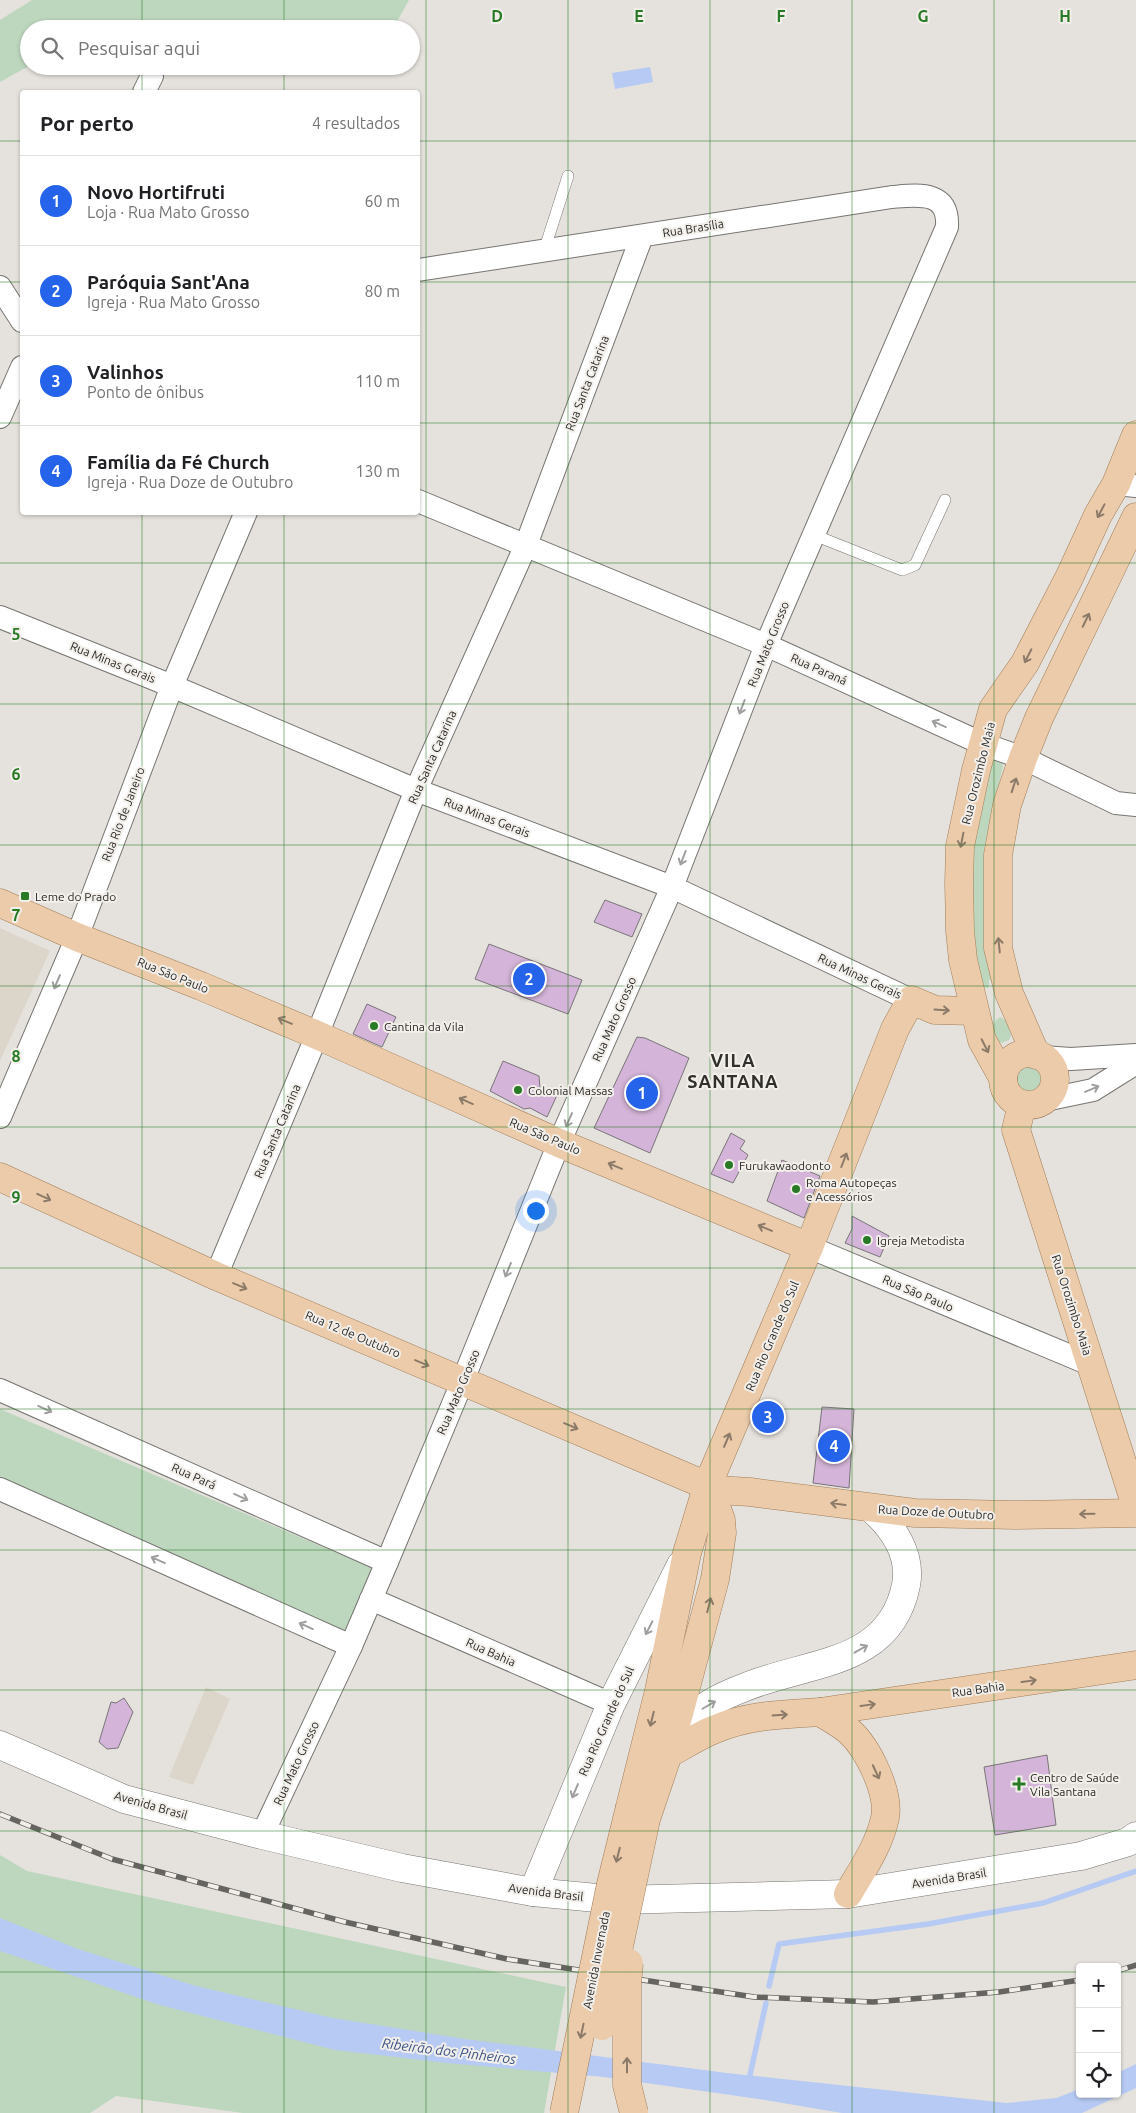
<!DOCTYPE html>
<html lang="pt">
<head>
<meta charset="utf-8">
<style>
  :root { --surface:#fff; --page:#f2f2f2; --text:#202124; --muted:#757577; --line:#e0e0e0; --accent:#2563eb }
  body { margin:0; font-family:Ubuntu,sans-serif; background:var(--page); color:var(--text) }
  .controls { position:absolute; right:15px; bottom:15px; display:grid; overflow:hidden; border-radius:5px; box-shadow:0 1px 4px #0004 }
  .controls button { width:45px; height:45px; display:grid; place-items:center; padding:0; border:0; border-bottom:1px solid var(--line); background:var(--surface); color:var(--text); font:25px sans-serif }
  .you { position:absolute; left:535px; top:1210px; width:18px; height:18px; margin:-12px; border:4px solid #fff; border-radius:50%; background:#1a73e8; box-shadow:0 0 0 8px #1a73e833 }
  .badge { display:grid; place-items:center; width:32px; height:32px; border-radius:50%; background:var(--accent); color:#fff; font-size:16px; font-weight:700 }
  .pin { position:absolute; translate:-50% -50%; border:2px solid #fff; box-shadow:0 1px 5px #0006 }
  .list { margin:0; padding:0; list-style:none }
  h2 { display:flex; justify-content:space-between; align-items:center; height:65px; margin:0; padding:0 20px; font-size:21px }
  h2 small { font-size:16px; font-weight:400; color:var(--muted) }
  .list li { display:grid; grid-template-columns:32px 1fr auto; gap:15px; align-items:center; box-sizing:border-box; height:90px; padding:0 20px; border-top:1px solid var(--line) }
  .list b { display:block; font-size:19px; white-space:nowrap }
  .list p { margin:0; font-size:16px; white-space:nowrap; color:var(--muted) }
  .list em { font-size:16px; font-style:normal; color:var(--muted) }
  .icon { flex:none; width:28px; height:28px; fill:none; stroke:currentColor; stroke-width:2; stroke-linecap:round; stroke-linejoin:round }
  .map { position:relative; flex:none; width:1136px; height:2113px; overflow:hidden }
  .search { position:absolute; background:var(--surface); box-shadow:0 1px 4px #0004; left:20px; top:20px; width:400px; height:55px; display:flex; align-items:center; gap:12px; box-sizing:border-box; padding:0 18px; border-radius:28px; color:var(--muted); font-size:19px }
  .panel { position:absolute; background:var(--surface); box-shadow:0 1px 4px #0004; left:20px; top:90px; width:400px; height:425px; border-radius:5px }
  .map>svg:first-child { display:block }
  .built { fill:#dcd6ca }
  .green { fill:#bdd7be }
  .water { fill:#b6caf3 }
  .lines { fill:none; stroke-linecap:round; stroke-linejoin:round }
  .stream { stroke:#b6caf3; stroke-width:5.5 }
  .building { fill:#d4b4d8; stroke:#797579 }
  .service-casing { stroke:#777571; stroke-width:12 }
  .minor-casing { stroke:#777571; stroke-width:24 }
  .secondary-casing { stroke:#777571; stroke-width:29 }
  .primary-casing { stroke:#a07d57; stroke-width:29 }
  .service { stroke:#fff; stroke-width:11 }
  .minor { stroke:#fff; stroke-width:22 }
  .secondary { stroke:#fff; stroke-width:28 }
  .primary { stroke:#eccbaa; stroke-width:28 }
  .rail-casing { stroke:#666461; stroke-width:5.5 }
  .rail { stroke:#f2efea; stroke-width:4; stroke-dasharray:11; stroke-linecap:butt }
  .primary-bridge-casing { stroke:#a07d57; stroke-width:29; stroke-linecap:butt }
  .primary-bridge { stroke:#eccbaa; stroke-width:28 }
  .oneway { stroke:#8c7a69 }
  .oneway2 { stroke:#a09f9e }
  .grid { fill:none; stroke:#287a25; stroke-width:1; stroke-opacity:0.55 }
  .poi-dot { fill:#287a25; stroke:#f2efea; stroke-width:2 }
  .labels { text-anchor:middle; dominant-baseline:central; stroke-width:4; stroke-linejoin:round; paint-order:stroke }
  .street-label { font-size:12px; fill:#2b2a28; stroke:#f2efea }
  .poi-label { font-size:12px; fill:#2b2a28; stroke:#f2efea; text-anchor:start }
  .water-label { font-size:14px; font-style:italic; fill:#3a5387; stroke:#f2efea }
  .district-label { font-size:18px; font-weight:bold; letter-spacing:1px; fill:#312f2b; stroke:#f2efea }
  .grid-label { font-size:16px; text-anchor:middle; font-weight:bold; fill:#287a25; stroke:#f2efea; stroke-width:4; stroke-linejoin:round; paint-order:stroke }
</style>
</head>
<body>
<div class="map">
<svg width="1136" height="2113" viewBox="0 0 1136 2113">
  <rect width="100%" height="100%" fill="#e5e2dd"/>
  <!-- built -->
  <g class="built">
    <path d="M0,928L50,951L0,1061Z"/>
    <path d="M206,1687L230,1699L193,1785L169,1777Z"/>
  </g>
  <!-- green -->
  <g class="green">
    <path d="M32,0H409L393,29H29V66L0,82V20Z"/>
    <path d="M993,759L1000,760L1003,766L984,849L988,936L994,981L989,980V988L980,987L969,898L970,844Z"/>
    <path d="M1000,1017L1008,1022L1011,1036L1009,1040L1002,1043L998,1041L993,1026L996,1020Z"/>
    <circle cx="1029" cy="1079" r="17"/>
    <path d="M0,1409L377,1570L347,1642L0,1485Z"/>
    <path d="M0,1855L27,1871L566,1987L544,2113H243L116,2096L90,2113H0Z"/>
  </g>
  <!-- water -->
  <g class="water">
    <path d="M650,67L653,82L615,89L612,73Z"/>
    <path d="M0,1918L78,1949L196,1986L333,2018L465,2039L727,2073L1007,2103L1056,2098L1080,2089V2094H1117V2073L1136,2064V2088L1082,2113H842L765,2100L604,2077L447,2063L335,2050L160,2005L0,1951Z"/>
  </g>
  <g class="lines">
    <!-- stream -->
    <g class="stream">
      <path d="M769,1986L779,1944L928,1924L1043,1903L1136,1871"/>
      <path d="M750,2075L766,2003"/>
    </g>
  </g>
  <!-- building -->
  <g class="building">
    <path d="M605,900L642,914L632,937L594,922Z"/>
    <path d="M489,944L582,980L568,1014L475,979Z"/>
    <path d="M367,1004L396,1017L382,1047L353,1034Z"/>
    <path d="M637,1037L645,1038L689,1058L650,1153L594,1128Z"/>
    <path d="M503,1061L539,1076L540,1088L558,1093L547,1117L530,1108L524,1109L490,1091Z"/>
    <path d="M731,1133L745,1141L740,1149L748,1155L733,1183L711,1174Z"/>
    <path d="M782,1160L820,1176L804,1218L767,1201Z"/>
    <path d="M852,1216L889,1236L880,1257L845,1243L852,1229Z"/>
    <path d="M822,1407L854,1409L849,1488L813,1483Z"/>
    <path d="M124,1698L133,1712L118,1748L107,1749L99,1742L111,1702L116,1703Z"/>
    <path d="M1047,1755L1056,1825L995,1835L984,1767Z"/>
  </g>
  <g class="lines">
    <!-- service casing -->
    <g class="service-casing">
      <g id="service">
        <path d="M544,251L568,176"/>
        <path d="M814,535L902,570L915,565L945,500"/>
      </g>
    </g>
    <!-- minor casing -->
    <g class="minor-casing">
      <g id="minor">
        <path d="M144,92L152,76"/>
        <path d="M0,287L22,321"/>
        <path d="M0,417L22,367"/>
        <path d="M1116,484L1136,486"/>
        <path d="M418,501L766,645L983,744L1023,758L1116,803L1136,805"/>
        <path d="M0,617L172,686L416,790L672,887L911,1000"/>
        <path d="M1042,1057L1071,1059L1136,1055"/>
        <path d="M1045,1100L1093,1090L1136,1063"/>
        <path d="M0,1117L77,937L172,686L246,512"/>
        <path d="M809,1247L1092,1365"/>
        <path d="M216,1276L317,1035L416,790L526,545L642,236"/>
        <path d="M0,1390L387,1562"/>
        <path d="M0,1489L351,1646"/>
        <path d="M371,1599L611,1704"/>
        <path d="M262,1835L351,1646L387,1562L463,1380L559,1143L672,887L766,645L947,227C949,190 918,195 892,197L418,270"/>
      </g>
    </g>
    <!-- secondary casing -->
    <g class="secondary-casing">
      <g id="secondary">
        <path d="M674,1738C683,1730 691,1719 700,1711C711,1701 730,1693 743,1688C806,1661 890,1667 906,1585C912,1555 893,1527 872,1509"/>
        <path d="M0,1745L124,1799L262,1835L402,1868L533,1892L618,1900L848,1894L1081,1856L1128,1842L1136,1836"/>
        <path d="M533,1892L611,1704L681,1565"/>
      </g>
    </g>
    <!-- primary casing -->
    <g class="primary-casing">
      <g id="primary">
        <path d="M0,903L77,937L201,986L317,1035L559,1143L809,1247"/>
        <circle cx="1029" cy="1079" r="26"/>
        <path d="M1036,1055L1009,993L998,948V855L1007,805L1023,758L1039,718L1136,517"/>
        <path d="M1003,1078L982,1040L963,960L960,931L959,883L960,846L976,770L993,709L1025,663L1069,578L1098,515L1116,484L1136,435"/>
        <path d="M1022,1104L1016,1130L1136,1506"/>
        <path d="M0,1177L216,1276L717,1490L750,1492L915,1513L1016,1515L1136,1513"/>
        <path d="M820,1712C830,1718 841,1724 849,1731C868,1748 890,1793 885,1818C879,1846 862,1870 848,1894"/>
        <path d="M668,1754L715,1579L722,1533L721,1520L708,1484"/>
        <path d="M630,1807L659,1691L687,1553L708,1484L809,1247L895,1029L911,1000L935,1010L974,1011"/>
        <path d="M646,1819L668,1754C683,1746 698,1736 713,1730C747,1715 784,1714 820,1712L1136,1665"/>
      </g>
    </g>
    <!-- service -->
    <use href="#service" class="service"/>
    <!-- minor -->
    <use href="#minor" class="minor"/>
    <!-- secondary -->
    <use href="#secondary" class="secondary"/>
    <!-- primary -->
    <use href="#primary" class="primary"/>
    <!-- rail casing -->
    <g class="rail-casing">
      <g id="rail">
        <path d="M0,1814L112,1859L345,1922L507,1959L688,1987L754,1997L873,2002L999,1992L1080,1980"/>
        <path d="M1117,1971L1136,1965"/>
      </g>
    </g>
    <!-- rail -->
    <use href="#rail" class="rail"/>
    <!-- primary-bridge casing -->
    <g class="primary-bridge-casing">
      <g id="primary-bridge">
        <path d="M629,1963L627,1983V2085L634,2113"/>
        <path d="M602,2026L646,1819"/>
        <path d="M564,2113L611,1884L630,1807"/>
      </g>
    </g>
    <!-- primary-bridge -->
    <use href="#primary-bridge" class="primary-bridge"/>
  </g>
  <!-- one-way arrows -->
  <defs><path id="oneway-shaft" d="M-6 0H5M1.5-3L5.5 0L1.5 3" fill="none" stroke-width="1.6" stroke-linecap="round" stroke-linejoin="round" transform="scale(1.25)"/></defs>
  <g class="oneway">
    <use href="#oneway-shaft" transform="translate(1101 511) rotate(118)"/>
    <use href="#oneway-shaft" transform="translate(1086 620) rotate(-64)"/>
    <use href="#oneway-shaft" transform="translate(1028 656) rotate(117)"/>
    <use href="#oneway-shaft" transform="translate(1014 785) rotate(-72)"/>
    <use href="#oneway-shaft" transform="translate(962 840) rotate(101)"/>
    <use href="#oneway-shaft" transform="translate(999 945) rotate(-96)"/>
    <use href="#oneway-shaft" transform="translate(942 1010) rotate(4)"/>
    <use href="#oneway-shaft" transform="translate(285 1021) rotate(-157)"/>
    <use href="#oneway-shaft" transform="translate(985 1046) rotate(63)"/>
    <use href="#oneway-shaft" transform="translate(466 1101) rotate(-156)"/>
    <use href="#oneway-shaft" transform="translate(844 1160) rotate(-69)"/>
    <use href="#oneway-shaft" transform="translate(615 1166) rotate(-157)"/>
    <use href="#oneway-shaft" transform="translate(44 1197) rotate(25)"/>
    <use href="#oneway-shaft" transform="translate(765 1228) rotate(-157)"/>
    <use href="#oneway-shaft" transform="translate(240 1286) rotate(23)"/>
    <use href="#oneway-shaft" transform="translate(422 1363) rotate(23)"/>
    <use href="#oneway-shaft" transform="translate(571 1426) rotate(23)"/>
    <use href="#oneway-shaft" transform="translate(727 1440) rotate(-67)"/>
    <use href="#oneway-shaft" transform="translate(838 1504) rotate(-172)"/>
    <use href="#oneway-shaft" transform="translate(1087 1514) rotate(179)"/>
    <use href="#oneway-shaft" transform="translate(709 1605) rotate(-76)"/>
    <use href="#oneway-shaft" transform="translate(1029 1681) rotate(-8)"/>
    <use href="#oneway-shaft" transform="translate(868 1705) rotate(-8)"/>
    <use href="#oneway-shaft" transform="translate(780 1715) rotate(-4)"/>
    <use href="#oneway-shaft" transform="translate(652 1719) rotate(104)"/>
    <use href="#oneway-shaft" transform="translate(876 1772) rotate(65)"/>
    <use href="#oneway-shaft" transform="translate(618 1855) rotate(104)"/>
    <use href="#oneway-shaft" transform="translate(582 2031) rotate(102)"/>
    <use href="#oneway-shaft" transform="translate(627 2065) rotate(-90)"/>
  </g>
  <g class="oneway2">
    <use href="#oneway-shaft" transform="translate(742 707) rotate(111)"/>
    <use href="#oneway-shaft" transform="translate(939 724) rotate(-156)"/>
    <use href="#oneway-shaft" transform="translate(683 858) rotate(111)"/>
    <use href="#oneway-shaft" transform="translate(57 982) rotate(113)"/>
    <use href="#oneway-shaft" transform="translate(1092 1089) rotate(-23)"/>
    <use href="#oneway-shaft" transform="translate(569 1120) rotate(114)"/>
    <use href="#oneway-shaft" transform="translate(508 1270) rotate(112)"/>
    <use href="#oneway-shaft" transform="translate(45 1409) rotate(24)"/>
    <use href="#oneway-shaft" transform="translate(241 1497) rotate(24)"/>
    <use href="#oneway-shaft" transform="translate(158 1560) rotate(-156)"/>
    <use href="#oneway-shaft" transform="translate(306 1626) rotate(-156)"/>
    <use href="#oneway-shaft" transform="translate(649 1628) rotate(117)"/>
    <use href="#oneway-shaft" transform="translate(861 1649) rotate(-29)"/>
    <use href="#oneway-shaft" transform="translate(709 1705) rotate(-30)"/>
    <use href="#oneway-shaft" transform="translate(575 1791) rotate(113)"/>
  </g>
  <!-- grid -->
  <path class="grid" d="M142,0V29M284,0V29M426,0V2113M568,0V2113M710,0V2113M852,0V2113M994,0V2113M142,66V92M284,66V92M0,141H22M418,141H1136M0,282H22M418,282H1136M0,423H22M418,423H1136M142,512V2113M284,512V2113M0,563H1136M0,704H1136M0,845H1136M0,986H1136M0,1127H1136M0,1268H1136M0,1409H1136M0,1550H1136M0,1690H1136M0,1831H1136M0,1972H1080M1117,1972H1136"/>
  <!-- markers -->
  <g class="poi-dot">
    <rect x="20" y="891" width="10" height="10" rx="2.5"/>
    <circle cx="374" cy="1026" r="5"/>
    <circle cx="518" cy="1090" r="5"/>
    <circle cx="729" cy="1165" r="5"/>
    <circle cx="796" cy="1189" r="5"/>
    <circle cx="867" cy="1240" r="5"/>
    <path d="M1016.5 1776.5h5v5h5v5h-5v5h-5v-5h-5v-5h5z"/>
  </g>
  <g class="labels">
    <!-- street labels -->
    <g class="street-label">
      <text transform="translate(693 228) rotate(-9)">Rua Brasília</text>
      <text transform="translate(587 383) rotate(-69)">Rua Santa Catarina</text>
      <text transform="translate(768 644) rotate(-68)">Rua Mato Grosso</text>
      <text transform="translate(113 662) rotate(22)">Rua Minas Gerais</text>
      <text transform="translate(819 669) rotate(24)">Rua Paraná</text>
      <text transform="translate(432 757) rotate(-66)">Rua Santa Catarina</text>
      <text transform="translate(978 773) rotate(-76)">Rua Orozimbo Maia</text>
      <text transform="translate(123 814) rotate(-69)">Rua Rio de Janeiro</text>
      <text transform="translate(487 817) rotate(21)">Rua Minas Gerais</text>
      <text transform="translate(173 975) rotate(22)">Rua São Paulo</text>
      <text transform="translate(860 976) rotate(25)">Rua Minas Gerais</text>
      <text transform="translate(614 1019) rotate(-66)">Rua Mato Grosso</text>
      <text transform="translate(277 1131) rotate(-67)">Rua Santa Catarina</text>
      <text transform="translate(545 1136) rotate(23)">Rua São Paulo</text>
      <text transform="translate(918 1293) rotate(23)">Rua São Paulo</text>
      <text transform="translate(1072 1305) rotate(72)">Rua Orozimbo Maia</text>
      <text transform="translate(353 1334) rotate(23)">Rua 12 de Outubro</text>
      <text transform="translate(772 1336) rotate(-67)">Rua Rio Grande do Sul</text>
      <text transform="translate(458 1392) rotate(-67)">Rua Mato Grosso</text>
      <text transform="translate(194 1476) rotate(24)">Rua Pará</text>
      <text transform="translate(936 1512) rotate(3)">Rua Doze de Outubro</text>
      <text transform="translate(491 1652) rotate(24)">Rua Bahia</text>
      <text transform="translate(978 1689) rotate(-8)">Rua Bahia</text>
      <text transform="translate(606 1721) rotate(-66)">Rua Rio Grande do Sul</text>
      <text transform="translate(296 1763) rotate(-65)">Rua Mato Grosso</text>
      <text transform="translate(151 1805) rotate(16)">Avenida Brasil</text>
      <text transform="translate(949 1878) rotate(-9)">Avenida Brasil</text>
      <text transform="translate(546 1892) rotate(7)">Avenida Brasil</text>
      <text transform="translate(596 1960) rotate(-79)">Avenida Invernada</text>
    </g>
    <!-- poi labels -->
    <g class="poi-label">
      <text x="35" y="896">Leme do Prado</text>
      <text x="384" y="1026">Cantina da Vila</text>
      <text x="528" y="1090">Colonial Massas</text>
      <text x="739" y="1165">Furukawaodonto</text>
      <text x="806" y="1182">Roma Autopeças<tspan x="806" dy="14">e Acessórios</tspan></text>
      <text x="877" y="1240">Igreja Metodista</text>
      <text x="1030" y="1777">Centro de Saúde<tspan x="1030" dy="14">Vila Santana</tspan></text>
    </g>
    <!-- water labels -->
    <g class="water-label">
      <text transform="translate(449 2051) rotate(7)">Ribeirão dos Pinheiros</text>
    </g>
    <!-- district labels -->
    <g class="district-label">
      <text x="733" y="1060">VILA<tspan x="733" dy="21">SANTANA</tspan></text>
    </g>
  </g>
  <g class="grid-label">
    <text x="497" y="22">D</text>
    <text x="639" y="22">E</text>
    <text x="781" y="22">F</text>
    <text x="923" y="22">G</text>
    <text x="1065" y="22">H</text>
    <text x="16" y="640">5</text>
    <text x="16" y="780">6</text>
    <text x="16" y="921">7</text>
    <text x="16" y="1062">8</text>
    <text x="16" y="1203">9</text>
  </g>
</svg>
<div class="controls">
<button>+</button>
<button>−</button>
<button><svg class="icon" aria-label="locate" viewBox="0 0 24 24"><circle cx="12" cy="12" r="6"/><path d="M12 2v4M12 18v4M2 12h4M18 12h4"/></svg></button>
</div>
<div class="you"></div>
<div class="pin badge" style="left:642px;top:1093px">1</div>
<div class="pin badge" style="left:529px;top:979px">2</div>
<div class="pin badge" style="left:768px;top:1417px">3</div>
<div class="pin badge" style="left:834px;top:1446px">4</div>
<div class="search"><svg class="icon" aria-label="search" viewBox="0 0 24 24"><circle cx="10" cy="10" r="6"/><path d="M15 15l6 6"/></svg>Pesquisar aqui</div>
<section class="panel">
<h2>Por perto<small>4 resultados</small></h2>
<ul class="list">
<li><span class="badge">1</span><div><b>Novo Hortifruti</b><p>Loja · Rua Mato Grosso</p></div><em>60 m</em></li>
<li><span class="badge">2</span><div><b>Paróquia Sant'Ana</b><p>Igreja · Rua Mato Grosso</p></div><em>80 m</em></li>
<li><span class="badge">3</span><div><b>Valinhos</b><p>Ponto de ônibus</p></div><em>110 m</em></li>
<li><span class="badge">4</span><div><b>Família da Fé Church</b><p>Igreja · Rua Doze de Outubro</p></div><em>130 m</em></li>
</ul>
</section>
</div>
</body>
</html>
